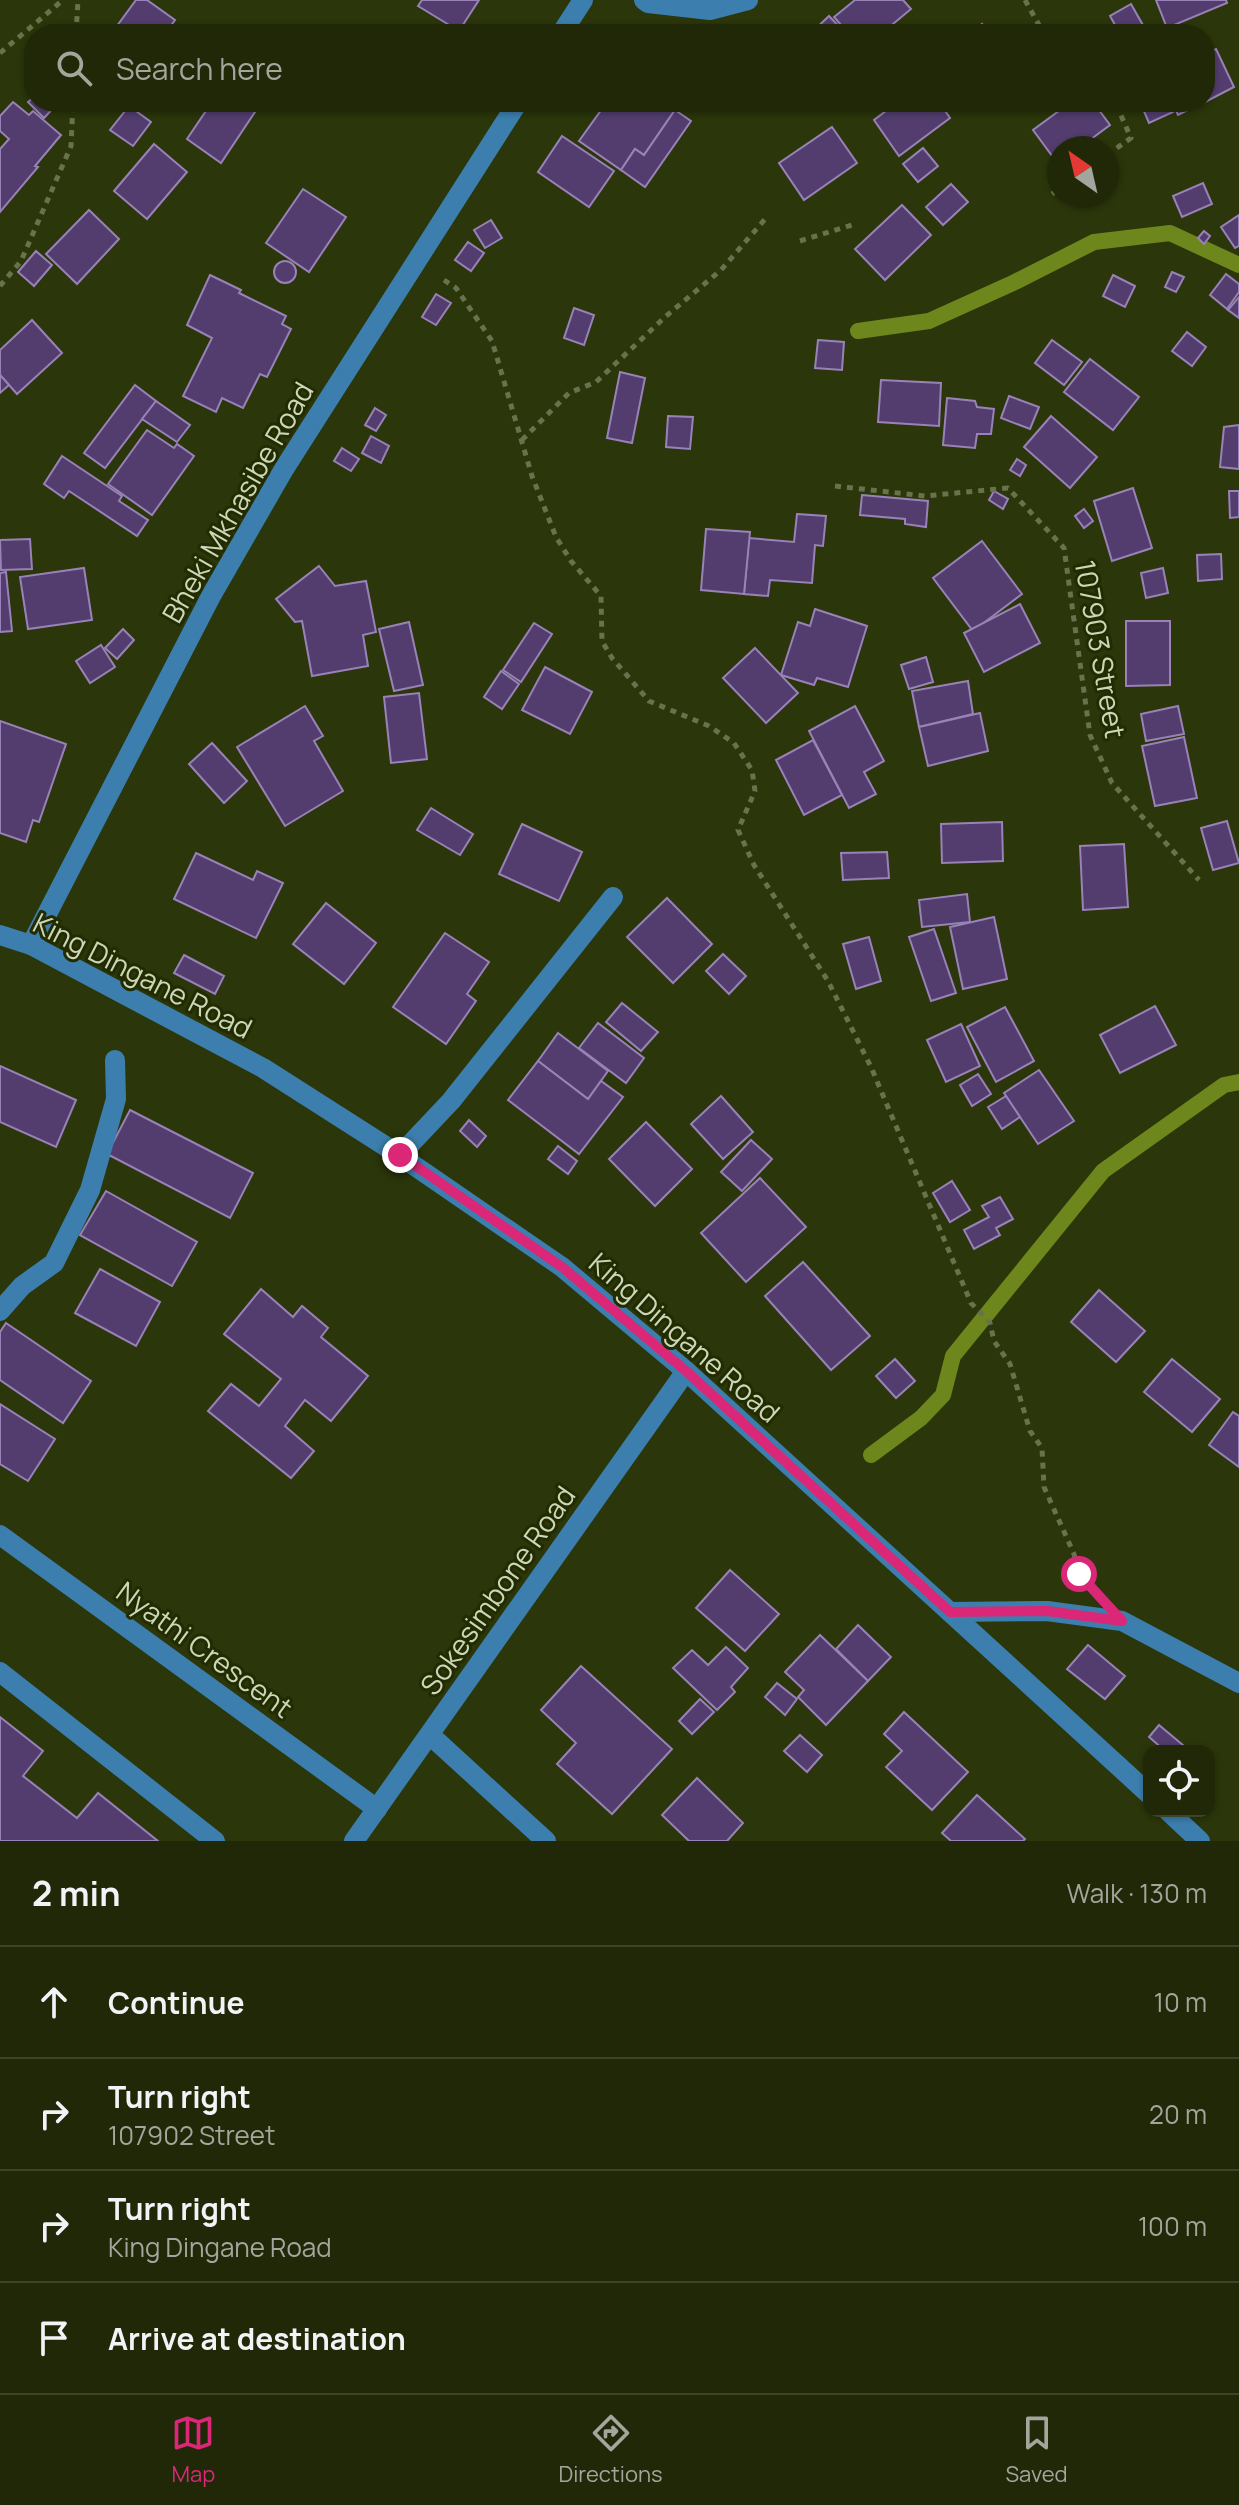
<!DOCTYPE html>
<html lang="en">
<head>
<meta charset="utf-8">
<style>
  :root { --surface:#202808; --page:#283012; --text:#f1f3f6; --muted:#a2a69c; --line:#3d4429; --accent:#db2777 }
  body { margin:0; font-family:Manrope,sans-serif; background:var(--page); color:var(--text) }
  .controls { position:absolute; right:24px; bottom:24px; display:grid; overflow:hidden; border-radius:16px; box-shadow:0 2px 6px #0004 }
  .controls button { width:72px; height:72px; display:grid; place-items:center; padding:0; border:0; border-bottom:2px solid var(--line); background:var(--surface); color:var(--text); font:40px sans-serif }
  .compass { position:absolute; left:1047px; top:136px; width:72px; height:72px; border-radius:50%; background:var(--surface); box-shadow:0 2px 6px #0004; rotate:326deg }
  .stop { position:absolute; width:24px; height:24px; margin:-18px; border:6px solid #db2777; border-radius:50%; background:#fff }
  .stop.end { background:#db2777; border-color:#fff; box-shadow:0 2px 8px #0008 }
  .list { margin:0; padding:0; list-style:none }
  h2 { display:flex; justify-content:space-between; align-items:center; height:104px; margin:0; padding:0 32px; font-size:34px }
  h2 small { font-size:26px; font-weight:400; color:var(--muted) }
  .list li { display:grid; grid-template-columns:52px 1fr auto; gap:24px; align-items:center; box-sizing:border-box; height:112px; padding:0 32px; border-top:2px solid var(--line) }
  .list b { display:block; font-size:30px; white-space:nowrap }
  .list p { margin:0; font-size:26px; white-space:nowrap; color:var(--muted) }
  .list em { font-size:26px; font-style:normal; color:var(--muted) }
  .icon { flex:none; width:44px; height:44px; fill:none; stroke:currentColor; stroke-width:2; stroke-linecap:round; stroke-linejoin:round }
  .map { position:relative; flex:none; width:1239px; height:1841px; overflow:hidden }
  .search { position:absolute; background:var(--surface); box-shadow:0 2px 6px #0004; left:24px; right:24px; top:24px; height:88px; display:flex; align-items:center; gap:20px; box-sizing:border-box; padding:0 28px; border-radius:32px; color:var(--muted); font-size:30px }
  .sheet { height:552px; background:var(--surface) }
  nav { display:flex; justify-content:space-around; align-items:center; box-sizing:border-box; height:112px; border-top:2px solid var(--line); background:var(--surface); font-size:22px; color:var(--muted) }
  nav a { display:grid; justify-items:center; gap:4px }
  nav .on { color:var(--accent) }
  .map>svg:first-child { display:block }
  .lines { fill:none; stroke-linecap:round; stroke-linejoin:round }
  .stream { stroke:#6e871d; stroke-width:16 }
  .building { fill:#523d6e; stroke:#9882b8; stroke-width:2 }
  .path { stroke:#68734d; stroke-width:5; stroke-dasharray:6 6; stroke-linecap:butt }
  .minor { stroke:#3c7fae; stroke-width:20 }
  .route { stroke:#db2777; stroke-width:10 }
  .labels { text-anchor:middle; dominant-baseline:central; stroke-width:6; stroke-linejoin:round; paint-order:stroke }
  .street-label { font-size:28px; fill:#ccd6b9; stroke:#222c00 }
</style>
</head>
<body>
<div class="map">
<svg width="1239" height="1841" viewBox="0 0 1239 1841">
  <rect width="100%" height="100%" fill="#2b360a"/>
  <g class="lines">
    <!-- stream -->
    <g class="stream">
      <path d="M858,331L929,321L1015,282L1094,242L1170,233L1239,265"/>
      <path d="M871,1455L921,1418L943,1395L953,1356L1103,1171L1224,1085L1239,1082"/>
    </g>
  </g>
  <!-- building -->
  <g class="building">
    <path d="M136,0H147L175,20L165,34H111Z"/>
    <path d="M422,0H479L459,31L418,6Z"/>
    <path d="M855,0H903L911,9L881,34H849L834,17Z"/>
    <path d="M1156,0H1226L1227,3L1167,28Z"/>
    <path d="M1131,4L1144,27L1132,34H1120L1110,16Z"/>
    <path d="M829,16L846,34H810Z"/>
    <path d="M982,24L991,34H970Z"/>
    <path d="M1216,49L1234,87L1205,102V54Z"/>
    <path d="M34,97V102H59L44,118L28,102Z"/>
    <path d="M13,102L29,115L33,111L61,135L35,166L38,167L0,212V149L9,139L0,131V116Z"/>
    <path d="M212,102H241L255,112L221,163L187,139Z"/>
    <path d="M607,102H663L675,110L644,155L635,149L621,170L579,141Z"/>
    <path d="M898,102H939L950,118L899,156L874,120Z"/>
    <path d="M939,102H956L945,110Z"/>
    <path d="M1071,102H1093L1110,125L1079,148H1059L1058,164L1033,130Z"/>
    <path d="M1140,102H1169L1173,112L1149,123Z"/>
    <path d="M1172,102H1204L1178,115Z"/>
    <path d="M129,106L151,122L133,146L110,130Z"/>
    <path d="M675,110L691,121L645,187L621,170L635,149L644,155Z"/>
    <path d="M832,127L857,163L804,200L779,163Z"/>
    <path d="M562,136L614,171L589,207L538,172Z"/>
    <path d="M154,144L187,172L147,219L114,191Z"/>
    <path d="M923,148L938,166L918,182L903,164Z"/>
    <path d="M1203,183L1212,204L1182,217L1173,196Z"/>
    <path d="M951,184L968,202L943,225L926,207Z"/>
    <path d="M303,189L346,217L309,272L266,243Z"/>
    <path d="M902,205L931,235L885,280L855,249Z"/>
    <path d="M89,210L119,239L77,284L46,254Z"/>
    <path d="M1239,215V246L1235,248L1221,227Z"/>
    <path d="M491,220L502,238L485,248L474,230Z"/>
    <path d="M1204,231L1210,236L1204,244L1198,238Z"/>
    <path d="M468,242L484,253L471,271L455,260Z"/>
    <path d="M36,251L52,265L34,286L18,272Z"/>
    <circle cx="285" cy="272" r="11"/>
    <path d="M1172,272L1184,277L1176,292L1165,287Z"/>
    <path d="M1226,274L1239,284V292L1227,309L1210,295Z"/>
    <path d="M210,275L241,290L239,293L286,316L282,324L291,329L267,377L260,374L243,408L222,398L216,412L183,396L212,338L187,325Z"/>
    <path d="M1113,275L1135,286L1125,307L1103,296Z"/>
    <path d="M436,294L451,303L436,325L422,317Z"/>
    <path d="M1239,297V318L1228,310Z"/>
    <path d="M574,308L594,315L584,345L564,338Z"/>
    <path d="M32,320L62,353L17,394L0,375V350Z"/>
    <path d="M1187,332L1206,347L1192,366L1172,351Z"/>
    <path d="M818,340L844,342L842,370L815,368Z"/>
    <path d="M1052,340L1082,362L1064,385L1035,363Z"/>
    <path d="M1090,359L1139,397L1113,430L1064,392Z"/>
    <path d="M620,372L645,378L632,443L607,438Z"/>
    <path d="M0,375L9,385L0,393Z"/>
    <path d="M881,380L941,383L939,426L878,422Z"/>
    <path d="M135,385L156,401L105,468L84,453Z"/>
    <path d="M1009,396L1039,407L1030,429L1001,418Z"/>
    <path d="M947,398L975,401L977,407L994,409L991,434H977L975,448L943,445Z"/>
    <path d="M156,401L190,425L177,442L142,419Z"/>
    <path d="M375,408L386,415L376,431L365,425Z"/>
    <path d="M668,416L693,417L690,449L666,447Z"/>
    <path d="M1051,416L1097,457L1070,488L1024,447Z"/>
    <path d="M1239,425V469L1220,467L1224,427Z"/>
    <path d="M147,430L174,448L177,444L194,456L152,515L108,484Z"/>
    <path d="M371,436L389,446L381,463L362,453Z"/>
    <path d="M342,448L359,459L351,471L334,461Z"/>
    <path d="M62,456L122,496L119,501L148,520L137,536L69,491L64,498L44,484Z"/>
    <path d="M1017,459L1026,465L1020,476L1010,470Z"/>
    <path d="M1133,488L1152,548L1112,561L1094,501Z"/>
    <path d="M994,491L1008,499L1003,509L989,500Z"/>
    <path d="M1229,491H1239V517L1230,518Z"/>
    <path d="M862,495L928,501L926,527L905,524V519L860,515Z"/>
    <path d="M1084,509L1093,521L1084,528L1075,516Z"/>
    <path d="M797,514L826,516L823,546L815,545L812,583L770,580L768,596L744,594L749,538L794,542Z"/>
    <path d="M706,529L750,532L744,594L701,590Z"/>
    <path d="M30,539L32,569L1,570L0,540Z"/>
    <path d="M982,541L1022,594L973,631L933,578Z"/>
    <path d="M1221,554L1222,579L1198,581L1197,555Z"/>
    <path d="M319,566L335,586L366,581L376,632L363,635L368,666L312,676L302,621L295,622L276,599Z"/>
    <path d="M84,568L92,620L28,629L20,577Z"/>
    <path d="M1163,568L1168,593L1146,598L1141,573Z"/>
    <path d="M6,572L12,631L0,632V573Z"/>
    <path d="M1020,604L1040,643L984,672L964,633Z"/>
    <path d="M815,609L867,626L848,687L817,678L814,685L781,675L798,622L810,626Z"/>
    <path d="M1126,621H1170V685L1126,686Z"/>
    <path d="M409,622L423,685L394,691L379,629Z"/>
    <path d="M534,623L552,634L521,682L503,670Z"/>
    <path d="M123,629L134,640L117,659L105,648Z"/>
    <path d="M101,645L115,667L90,683L76,661Z"/>
    <path d="M755,648L798,693L766,723L723,678Z"/>
    <path d="M926,657L933,682L909,689L901,665Z"/>
    <path d="M545,667L592,692L570,734L522,710Z"/>
    <path d="M501,671L519,684L502,709L484,697Z"/>
    <path d="M968,681L973,714L919,727L912,691Z"/>
    <path d="M419,693L427,759L391,763L384,697Z"/>
    <path d="M305,706L323,736L314,741L343,791L285,826L237,747Z"/>
    <path d="M855,706L884,761L864,772L876,794L849,808L809,731Z"/>
    <path d="M1178,706L1184,734L1146,741L1141,714Z"/>
    <path d="M980,713L988,751L928,766L919,727Z"/>
    <path d="M0,721L66,744L39,822L33,820L26,842L0,833Z"/>
    <path d="M1184,737L1197,798L1155,806L1142,746Z"/>
    <path d="M813,740L842,795L804,815L776,760Z"/>
    <path d="M212,743L247,781L224,803L189,764Z"/>
    <path d="M431,808L473,834L460,855L417,830Z"/>
    <path d="M1227,821L1239,863L1213,870L1201,828Z"/>
    <path d="M1002,822L1003,861L942,863L941,824Z"/>
    <path d="M522,824L582,852L559,901L499,874Z"/>
    <path d="M1124,844L1128,907L1083,910L1080,846Z"/>
    <path d="M887,852L889,878L843,880L841,853Z"/>
    <path d="M196,853L253,880L257,871L283,883L256,938L174,899Z"/>
    <path d="M967,894L970,922L922,927L919,900Z"/>
    <path d="M667,898L712,944L673,983L627,937Z"/>
    <path d="M326,903L376,943L344,984L293,944Z"/>
    <path d="M994,917L1007,979L963,989L950,927Z"/>
    <path d="M934,929L956,993L931,1001L909,937Z"/>
    <path d="M445,933L489,962L467,994L476,1001L446,1044L393,1007Z"/>
    <path d="M869,937L881,981L856,989L843,944Z"/>
    <path d="M723,954L746,976L729,994L706,971Z"/>
    <path d="M184,955L224,976L215,994L174,973Z"/>
    <path d="M622,1003L658,1032L641,1051L606,1022Z"/>
    <path d="M1155,1006L1176,1045L1120,1073L1100,1035Z"/>
    <path d="M1005,1007L1034,1061L996,1082L967,1027Z"/>
    <path d="M598,1023L644,1058L626,1083L579,1048Z"/>
    <path d="M961,1024L980,1066L946,1082L927,1040Z"/>
    <path d="M558,1033L608,1071L588,1099L538,1061Z"/>
    <path d="M538,1061L588,1099L601,1081L623,1097L579,1154L508,1100Z"/>
    <path d="M0,1066L76,1100L56,1147L0,1122Z"/>
    <path d="M1039,1070L1074,1121L1038,1144L1004,1093Z"/>
    <path d="M978,1074L991,1094L972,1106L960,1085Z"/>
    <path d="M721,1096L753,1132L723,1159L691,1124Z"/>
    <path d="M1006,1096L1020,1117L1002,1129L988,1107Z"/>
    <path d="M130,1110L253,1173L230,1218L107,1154Z"/>
    <path d="M469,1120L486,1136L477,1147L460,1131Z"/>
    <path d="M646,1122L692,1169L655,1206L609,1159Z"/>
    <path d="M751,1140L772,1159L742,1191L721,1172Z"/>
    <path d="M558,1146L577,1161L568,1174L548,1159Z"/>
    <path d="M760,1178L806,1227L746,1282L701,1233Z"/>
    <path d="M952,1181L970,1210L950,1222L933,1193Z"/>
    <path d="M106,1191L197,1242L172,1286L80,1235Z"/>
    <path d="M1000,1197L1013,1219L996,1228L1000,1235L974,1249L964,1230L989,1217L982,1206Z"/>
    <path d="M803,1262L870,1336L831,1370L765,1296Z"/>
    <path d="M100,1269L160,1302L136,1346L75,1313Z"/>
    <path d="M261,1289L293,1317L302,1306L328,1328L321,1337L368,1376L331,1421L305,1400L285,1426L314,1451L291,1478L208,1411L231,1384L259,1406L281,1379L224,1334Z"/>
    <path d="M1099,1290L1145,1331L1116,1362L1071,1322Z"/>
    <path d="M6,1323L91,1381L63,1423L0,1380V1332Z"/>
    <path d="M895,1359L915,1381L896,1398L876,1376Z"/>
    <path d="M1172,1359L1220,1399L1192,1432L1144,1392Z"/>
    <path d="M0,1404L55,1439L28,1481L0,1464Z"/>
    <path d="M1233,1412L1239,1416V1467L1209,1445Z"/>
    <path d="M730,1570L779,1614L745,1651L696,1608Z"/>
    <path d="M858,1625L891,1657L868,1681L836,1649Z"/>
    <path d="M820,1635L868,1681L826,1725L798,1697L804,1690L785,1672Z"/>
    <path d="M1088,1645L1125,1676L1105,1699L1067,1669Z"/>
    <path d="M726,1647L748,1668L731,1687L735,1692L717,1710L673,1668L692,1650L708,1665Z"/>
    <path d="M581,1666L672,1749L612,1814L557,1764L576,1743L541,1710Z"/>
    <path d="M777,1683L797,1699L785,1715L765,1697Z"/>
    <path d="M700,1699L714,1712L692,1734L679,1721Z"/>
    <path d="M904,1712L968,1772L932,1810L886,1767L902,1751L884,1734Z"/>
    <path d="M0,1717L43,1751L23,1776L77,1818L98,1793L158,1841H0Z"/>
    <path d="M1159,1725L1190,1751H1165L1149,1737Z"/>
    <path d="M800,1735L822,1755L807,1772L784,1751Z"/>
    <path d="M697,1778L743,1823L727,1841H689L662,1815Z"/>
    <path d="M977,1795L1025,1839L1023,1841H951L942,1833Z"/>
  </g>
  <g class="lines">
    <!-- path -->
    <g class="path">
      <path d="M1025,0L1044,34"/>
      <path d="M76,34L78,0"/>
      <path d="M0,53L63,0"/>
      <path d="M1107,155L1131,138L1115,102"/>
      <path d="M1052,194L1059,189"/>
      <path d="M800,241L855,224"/>
      <path d="M444,280L456,288L492,341L532,476L556,537L571,561L601,596L602,641L612,658L649,701L709,726L734,743L752,770L755,791L738,830L754,865L828,981L871,1067L971,1303L990,1323L994,1341L1010,1364L1030,1431L1042,1448L1044,1487L1074,1554L1079,1574L1083,1579"/>
      <path d="M0,286L21,261L71,146L73,102"/>
      <path d="M522,440L569,393L596,382L665,317L721,270L766,218"/>
      <path d="M835,486L925,496L1008,488L1064,548L1090,735L1112,783L1199,880"/>
    </g>
    <!-- minor -->
    <g class="minor">
      <path d="M644,0L648,3L710,10L748,0"/>
      <path d="M561,34L583,0"/>
      <path d="M0,935L31,945L263,1068L393,1151L562,1267L686,1371L1149,1794"/>
      <path d="M31,945L211,596L284,469L518,102"/>
      <path d="M400,1155L451,1101L613,897"/>
      <path d="M0,1311L22,1286L54,1263L90,1190L116,1099L115,1060"/>
      <path d="M0,1535L377,1809"/>
      <path d="M950,1612L1047,1611L1122,1621L1239,1683"/>
      <path d="M0,1672L215,1841"/>
      <path d="M430,1735L546,1841"/>
      <path d="M1168,1811L1200,1841"/>
      <path d="M354,1841L686,1371"/>
    </g>
  </g>
  <g class="lines">
    <!-- route -->
    <path class="route" d="M400,1155L562,1267L686,1371L950,1612L1047,1611L1122,1621L1079,1574"/>
  </g>
  <g class="labels">
    <!-- street labels -->
    <g class="street-label">
      <text transform="translate(237 502) rotate(-60)">Bheki Mkhasibe Road</text>
      <text transform="translate(1101 649) rotate(80)">107903 Street</text>
      <text transform="translate(143 975) rotate(27)">King Dingane Road</text>
      <text transform="translate(685 1337) rotate(41)">King Dingane Road</text>
      <text transform="translate(497 1590) rotate(-55)">Sokesimbone Road</text>
      <text transform="translate(205 1649) rotate(36)">Nyathi Crescent</text>
    </g>
  </g>
</svg>
<div class="controls">
<button><svg class="icon" aria-label="locate" viewBox="0 0 24 24"><circle cx="12" cy="12" r="6"/><path d="M12 2v4M12 18v4M2 12h4M18 12h4"/></svg></button>
</div>
<svg class="compass" viewBox="-18 -18 36 36"><path d="M0-13l5 13h-10z" fill="#e53935"/><path d="M0 13l5-13h-10z" fill="#a2a69c"/></svg>
<div class="stop" style="left:1079px;top:1574px"></div>
<div class="stop end" style="left:400px;top:1155px"></div>
<div class="search"><svg class="icon" aria-label="search" viewBox="0 0 24 24"><circle cx="10" cy="10" r="6"/><path d="M15 15l6 6"/></svg>Search here</div>
</div>
<section class="sheet">
<h2>2 min<small>Walk · 130 m</small></h2>
<ul class="list">
<li><svg class="icon" aria-label="ahead" viewBox="0 0 24 24"><path d="M12 20V5M6 11l6-6 6 6"/></svg><div><b>Continue</b></div><em>10 m</em></li>
<li><svg class="icon" aria-label="right" viewBox="0 0 24 24"><path d="M7 20v-9h11M14 6l5 5-5 5"/></svg><div><b>Turn right</b><p>107902 Street</p></div><em>20 m</em></li>
<li><svg class="icon" aria-label="right" viewBox="0 0 24 24"><path d="M7 20v-9h11M14 6l5 5-5 5"/></svg><div><b>Turn right</b><p>King Dingane Road</p></div><em>100 m</em></li>
<li><svg class="icon" aria-label="arrive" viewBox="0 0 24 24"><path d="M6 21V4h12l-3 4 3 4H6"/></svg><div><b>Arrive at destination</b></div></li>
</ul>
</section>
<nav>
<a class="on"><svg class="icon" aria-label="map" viewBox="0 0 24 24"><path d="M3 6l6-2 6 2 6-2v14l-6 2-6-2-6 2zM9 4v14M15 6v14"/></svg>Map</a>
<a><svg class="icon" aria-label="directions" viewBox="0 0 24 24"><path d="M12 3l9 9-9 9-9-9zM9 14v-3h6M13 9l2 2-2 2"/></svg>Directions</a>
<a><svg class="icon" aria-label="saved" viewBox="0 0 24 24"><path d="M7 4h10v16l-5-4-5 4z"/></svg>Saved</a>
</nav>
</body>
</html>
